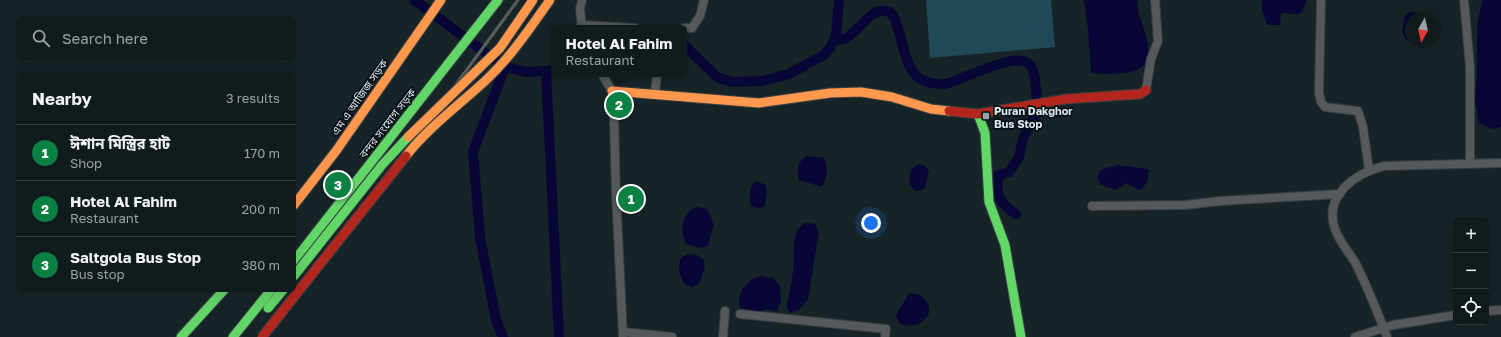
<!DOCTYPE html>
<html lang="en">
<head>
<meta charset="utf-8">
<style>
  :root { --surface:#111b1d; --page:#1a2426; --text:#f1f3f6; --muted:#9ca1a4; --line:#30393b; --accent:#0b8043 }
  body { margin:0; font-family:"Golos Text","Noto Sans Bengali",sans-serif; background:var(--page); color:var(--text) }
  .controls { position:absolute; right:12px; bottom:12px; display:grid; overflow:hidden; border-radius:6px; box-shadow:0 4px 16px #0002 }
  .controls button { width:36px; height:36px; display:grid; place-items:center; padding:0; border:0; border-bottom:1px solid var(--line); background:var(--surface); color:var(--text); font:20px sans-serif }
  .compass { position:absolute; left:1405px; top:12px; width:36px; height:36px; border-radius:50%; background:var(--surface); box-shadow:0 4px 16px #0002; rotate:188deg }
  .you { position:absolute; left:871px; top:223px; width:14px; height:14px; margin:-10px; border:3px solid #fff; border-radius:50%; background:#1a73e8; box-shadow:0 0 0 6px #1a73e833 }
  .badge { display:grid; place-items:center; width:26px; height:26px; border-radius:50%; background:var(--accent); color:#fff; font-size:13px; font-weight:700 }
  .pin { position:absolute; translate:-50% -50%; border:2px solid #fff; box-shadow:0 1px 4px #0006 }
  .popup { position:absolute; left:551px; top:25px; width:136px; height:52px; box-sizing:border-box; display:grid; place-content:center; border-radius:6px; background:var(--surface); filter:drop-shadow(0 1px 3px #0005); font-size:13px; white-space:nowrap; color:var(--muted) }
  .popup b { font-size:15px; color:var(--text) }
  .popup::after { content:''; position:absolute; left:50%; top:100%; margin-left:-8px; border:8px solid transparent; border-top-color:var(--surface) }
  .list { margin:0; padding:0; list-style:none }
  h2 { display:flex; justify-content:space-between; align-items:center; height:52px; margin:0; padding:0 16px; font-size:17px }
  h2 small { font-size:13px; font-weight:400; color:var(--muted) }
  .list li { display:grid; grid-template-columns:26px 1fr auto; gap:12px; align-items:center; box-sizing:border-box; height:56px; padding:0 16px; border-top:1px solid var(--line) }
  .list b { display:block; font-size:15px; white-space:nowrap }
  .list p { margin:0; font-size:13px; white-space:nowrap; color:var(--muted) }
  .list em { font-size:13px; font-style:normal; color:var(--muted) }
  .icon { flex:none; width:22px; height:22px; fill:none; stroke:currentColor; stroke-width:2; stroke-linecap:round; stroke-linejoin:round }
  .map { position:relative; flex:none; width:1501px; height:337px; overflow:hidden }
  .search { position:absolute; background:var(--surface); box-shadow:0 4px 16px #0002; left:16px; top:16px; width:280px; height:44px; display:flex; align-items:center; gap:10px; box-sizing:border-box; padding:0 14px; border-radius:6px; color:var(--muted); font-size:15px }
  .panel { position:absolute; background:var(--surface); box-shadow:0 4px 16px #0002; left:16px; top:72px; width:280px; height:220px; border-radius:6px }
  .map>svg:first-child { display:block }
  .green { fill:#1f4956 }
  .water { fill:#080636 }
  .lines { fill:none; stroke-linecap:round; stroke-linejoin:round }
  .canal { stroke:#080636; stroke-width:10 }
  .street-casing { stroke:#343e41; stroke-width:10 }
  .fast-casing { stroke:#343e41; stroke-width:11 }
  .slow-casing { stroke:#343e41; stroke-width:11 }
  .jam-casing { stroke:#343e41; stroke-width:11 }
  .street { stroke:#55595b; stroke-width:8 }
  .fast { stroke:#63d668; stroke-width:9 }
  .slow { stroke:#ff974d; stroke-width:9 }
  .jam { stroke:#b3261e; stroke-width:9 }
  .rail { stroke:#585e60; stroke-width:3 }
  .fast-bridge-casing { stroke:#343e41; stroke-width:11; stroke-linecap:butt }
  .slow-bridge-casing { stroke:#343e41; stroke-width:11; stroke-linecap:butt }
  .jam-bridge-casing { stroke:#343e41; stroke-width:11; stroke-linecap:butt }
  .fast-bridge { stroke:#63d668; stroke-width:9 }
  .slow-bridge { stroke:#ff974d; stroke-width:9 }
  .jam-bridge { stroke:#b3261e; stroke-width:9 }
  .poi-dot { fill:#95a2a6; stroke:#050e11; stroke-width:1.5 }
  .labels { text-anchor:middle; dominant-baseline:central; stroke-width:3.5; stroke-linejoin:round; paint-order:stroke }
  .street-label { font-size:11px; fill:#d9e6eb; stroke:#050e11 }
  .poi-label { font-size:11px; font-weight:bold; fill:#d9e6eb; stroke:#050e11; text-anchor:start }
</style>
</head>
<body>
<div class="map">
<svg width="1501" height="337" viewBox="0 0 1501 337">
  <rect width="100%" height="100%" fill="#172427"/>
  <!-- green -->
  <path class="green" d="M926,0H1051L1055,47L930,58Z"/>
  <!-- water -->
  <g class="water">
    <path d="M1084,0H1137C1138,6 1138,13 1140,18C1149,43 1160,71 1122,73C1111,74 1101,75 1091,72L1088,30Z"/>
    <path d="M1262,0H1307L1302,12L1297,14L1281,13L1280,25H1267L1262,11Z"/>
    <path d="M1482,0H1501V127L1493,129L1479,123L1475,100L1477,72V27Z"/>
    <path d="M1410,12L1418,13L1421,18H1411V41L1405,39L1402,30L1405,16Z"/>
    <path d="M807,156L824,158C829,167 827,179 822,187L799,180C796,171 798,160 807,156Z"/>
    <path d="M918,164L925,166L929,171L925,188L919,191H915L909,184L911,170Z"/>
    <path d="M1118,165L1148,169C1150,177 1147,186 1139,190L1126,183L1116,190L1101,185L1097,178L1100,170Z"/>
    <path d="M756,181L766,185L767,195L764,207L757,208L751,206C749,198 749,187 756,181Z"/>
    <path d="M696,207L707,209L714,224L708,246L701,248L686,244C679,231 682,213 696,207Z"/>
    <path d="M806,223L815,224L819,232L808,299L799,310L790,313L787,309V304C789,293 792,282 793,271C795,256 789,230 806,223Z"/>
    <path d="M687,254L697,255L704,260L705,268L699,284L692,287L685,285L679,272L680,259Z"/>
    <path d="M761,276L773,278L780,286L781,301L776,312L766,309L760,312L740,308C736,293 747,279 761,276Z"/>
    <path d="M911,293C923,294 930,301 929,313C923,325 910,329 899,323L896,315L908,295Z"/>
  </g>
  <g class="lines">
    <!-- canal -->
    <g class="canal">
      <path d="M414,0L505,67L527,72L546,71L554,69"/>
      <path d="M835,40C837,39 841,40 844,39C858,34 874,0 892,14C904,31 901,75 927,82C932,83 939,85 945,84C962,81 1017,49 1030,65C1035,70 1035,81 1036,88C1037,98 1038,109 1034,118C1031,124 1026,130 1024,137C1021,143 1021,151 1019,157C1016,162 1012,168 1009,172L999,175C995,195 999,203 1016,214"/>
      <path d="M684,45L717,77L732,82L762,81L789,74L824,55L830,48L836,36L839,0"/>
      <path d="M546,71L559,337"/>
      <path d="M503,337L496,320L480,237L473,152L505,67"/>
    </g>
    <!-- street casing -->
    <g class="street-casing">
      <g id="street">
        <path d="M1321,0L1319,93L1321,102L1325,107L1358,111L1363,127L1369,170"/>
        <path d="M1464,0L1470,67V162"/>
        <path d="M581,25L635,28"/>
        <path d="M582,28L580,9L582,0"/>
        <path d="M684,28H692L700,16L704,0"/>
        <path d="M602,74L612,91L614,118L616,193L623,337"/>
        <path d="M1146,90L1151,59L1158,41L1155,0"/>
        <path d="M655,94L657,74"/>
        <path d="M1092,206L1185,205L1220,201L1340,194"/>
        <path d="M1486,311L1501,310"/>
        <path d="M740,314L886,329L885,337"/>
        <path d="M623,332L672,337"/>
        <path d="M723,337L725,311"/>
        <path d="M1355,337L1393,325L1456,315"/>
        <path d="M1387,337C1378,313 1368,289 1357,266C1351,254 1339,242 1335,229C1323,195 1356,173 1384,166L1501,163"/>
      </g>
    </g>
    <!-- fast casing -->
    <g class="fast-casing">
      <g id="fast">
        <path d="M978,114L985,133L989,202L1005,245L1021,337"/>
        <path d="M294,261L498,0"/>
        <path d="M268,308L283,290"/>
        <path d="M181,337L224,290"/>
        <path d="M233,337L271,290"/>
      </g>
    </g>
    <!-- slow casing -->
    <g class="slow-casing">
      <g id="slow">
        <path d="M612,91L759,103L830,93L861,92L892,97L931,109L949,111"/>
        <path d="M294,205L336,151L441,0"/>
      </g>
    </g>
    <!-- jam casing -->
    <g class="jam-casing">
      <path id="jam" d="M949,111L978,114L1066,99L1140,94L1146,90"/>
    </g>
    <!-- street -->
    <use href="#street" class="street"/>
    <!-- fast -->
    <use href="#fast" class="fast"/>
    <!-- slow -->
    <use href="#slow" class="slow"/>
    <!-- jam -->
    <use href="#jam" class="jam"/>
    <!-- rail -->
    <path class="rail" d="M265,337L275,327L333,252L518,0"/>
    <!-- fast-bridge casing -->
    <g class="fast-bridge-casing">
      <path id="fast-bridge" d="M294,276L382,165L408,137"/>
    </g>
    <!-- slow-bridge casing -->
    <g class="slow-bridge-casing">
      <g id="slow-bridge">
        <path d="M408,137L500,48L533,0"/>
        <path d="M406,156C429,127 458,106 485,81C511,57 530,28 550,0"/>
      </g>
    </g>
    <!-- jam-bridge casing -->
    <g class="jam-bridge-casing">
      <path id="jam-bridge" d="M262,337L406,156"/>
    </g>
    <!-- fast-bridge -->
    <use href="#fast-bridge" class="fast-bridge"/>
    <!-- slow-bridge -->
    <use href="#slow-bridge" class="slow-bridge"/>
    <!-- jam-bridge -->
    <use href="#jam-bridge" class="jam-bridge"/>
  </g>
  <!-- markers -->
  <rect class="poi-dot" x="982" y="112" width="8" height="8" rx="2"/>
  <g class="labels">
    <!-- street labels -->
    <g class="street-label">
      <text transform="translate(359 97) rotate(-55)">এম এ আজিজ সড়ক</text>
      <text transform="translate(387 123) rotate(-52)">বন্দর সংযোগ সড়ক</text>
    </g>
    <!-- poi labels -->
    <g class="poi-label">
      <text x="994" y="110">Puran Dakghor<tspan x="994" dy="13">Bus Stop</tspan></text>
    </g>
  </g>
</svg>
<div class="controls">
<button>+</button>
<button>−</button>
<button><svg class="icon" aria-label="locate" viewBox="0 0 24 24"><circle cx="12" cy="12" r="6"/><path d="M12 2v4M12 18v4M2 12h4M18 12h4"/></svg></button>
</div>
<svg class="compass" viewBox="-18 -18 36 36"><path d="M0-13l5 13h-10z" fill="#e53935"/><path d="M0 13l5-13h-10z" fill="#9ca1a4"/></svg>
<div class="you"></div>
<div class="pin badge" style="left:631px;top:199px">1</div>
<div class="pin badge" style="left:619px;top:105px">2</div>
<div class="popup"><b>Hotel Al Fahim</b>Restaurant</div>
<div class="pin badge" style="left:338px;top:185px">3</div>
<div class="search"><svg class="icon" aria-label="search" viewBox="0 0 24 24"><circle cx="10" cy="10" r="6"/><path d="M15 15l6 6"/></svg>Search here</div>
<section class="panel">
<h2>Nearby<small>3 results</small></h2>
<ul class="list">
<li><span class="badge">1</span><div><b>ঈশান মিস্ত্রির হাট</b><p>Shop</p></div><em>170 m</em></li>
<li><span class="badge">2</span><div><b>Hotel Al Fahim</b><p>Restaurant</p></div><em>200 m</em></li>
<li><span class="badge">3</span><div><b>Saltgola Bus Stop</b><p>Bus stop</p></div><em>380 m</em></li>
</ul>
</section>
</div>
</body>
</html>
